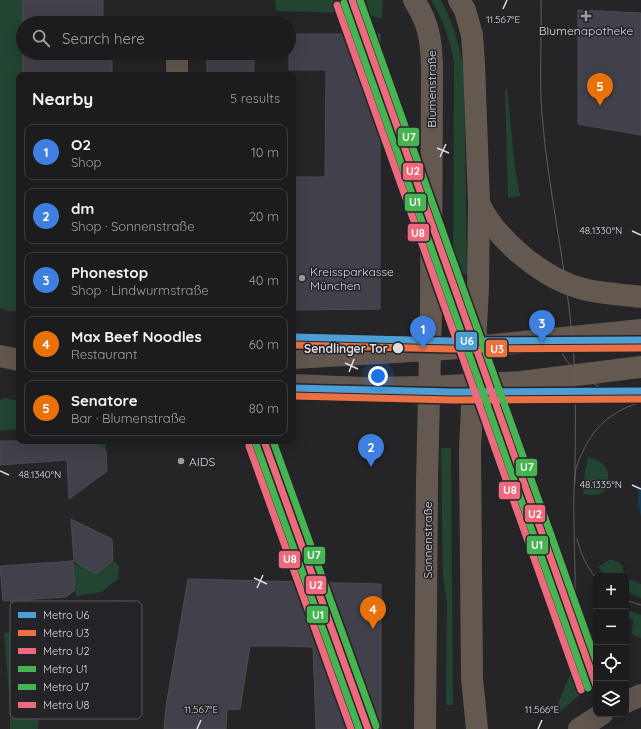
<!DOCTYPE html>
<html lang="en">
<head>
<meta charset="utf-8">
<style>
  :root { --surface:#1c1b1d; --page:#29282a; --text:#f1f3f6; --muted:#a0a1a4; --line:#3a393b; --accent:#8c9099 }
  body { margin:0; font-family:Quicksand,sans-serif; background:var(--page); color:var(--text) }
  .controls { position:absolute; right:12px; bottom:12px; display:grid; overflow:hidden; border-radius:8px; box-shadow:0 4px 16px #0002 }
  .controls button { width:36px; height:36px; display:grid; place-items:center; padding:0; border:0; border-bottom:1px solid var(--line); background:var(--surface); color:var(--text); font:20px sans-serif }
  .you { position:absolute; left:378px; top:376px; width:14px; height:14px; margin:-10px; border:3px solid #fff; border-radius:50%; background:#1a73e8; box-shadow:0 0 0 6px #1a73e833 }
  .badge { display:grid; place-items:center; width:26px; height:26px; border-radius:50%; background:var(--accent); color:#fff; font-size:13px; font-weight:700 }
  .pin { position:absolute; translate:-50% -33px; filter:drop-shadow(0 1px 2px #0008) }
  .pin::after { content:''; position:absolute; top:21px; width:14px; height:12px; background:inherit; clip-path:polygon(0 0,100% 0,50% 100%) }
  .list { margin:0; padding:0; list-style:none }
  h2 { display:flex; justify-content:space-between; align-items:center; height:52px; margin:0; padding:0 16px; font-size:17px }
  h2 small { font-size:13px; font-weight:400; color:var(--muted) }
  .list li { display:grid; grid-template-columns:26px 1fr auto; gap:12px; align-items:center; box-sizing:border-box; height:56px; margin:0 8px 8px; padding:0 8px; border:1px solid var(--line); border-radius:8px }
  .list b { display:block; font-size:15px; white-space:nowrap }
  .list p { margin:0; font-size:13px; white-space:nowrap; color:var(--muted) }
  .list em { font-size:13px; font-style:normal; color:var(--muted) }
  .icon { flex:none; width:22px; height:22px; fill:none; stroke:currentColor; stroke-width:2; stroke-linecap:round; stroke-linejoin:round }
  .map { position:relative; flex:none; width:641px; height:729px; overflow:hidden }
  .search { position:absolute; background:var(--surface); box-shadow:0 4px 16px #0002; left:16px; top:16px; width:280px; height:44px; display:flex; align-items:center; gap:10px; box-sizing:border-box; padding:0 14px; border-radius:22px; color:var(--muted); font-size:15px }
  .panel { position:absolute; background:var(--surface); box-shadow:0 4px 16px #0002; left:16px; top:72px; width:280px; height:372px; border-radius:8px }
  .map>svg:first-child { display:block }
  .green { fill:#224431 }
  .water { fill:#123b56 }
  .building { fill:#42404a; stroke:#4d4d4f }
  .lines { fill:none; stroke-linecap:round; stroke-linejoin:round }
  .minor { stroke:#61574f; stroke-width:22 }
  .secondary { stroke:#645951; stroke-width:22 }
  .tram { stroke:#625d59; stroke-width:1 }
  .metro-1-casing { stroke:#242328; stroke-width:10 }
  .metro-2-casing { stroke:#242328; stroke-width:10 }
  .metro-3-casing { stroke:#242328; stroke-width:10 }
  .metro-4-casing { stroke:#242328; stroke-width:10 }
  .metro-5-casing { stroke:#242328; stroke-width:10 }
  .metro-6-casing { stroke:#242328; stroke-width:10 }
  .metro-1 { stroke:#4d9ed5; stroke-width:7 }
  .metro-2 { stroke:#eb7142; stroke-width:7 }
  .metro-3 { stroke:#ec6a7c; stroke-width:7 }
  .metro-4 { stroke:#46b450; stroke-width:7 }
  .metro-5 { stroke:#46b450; stroke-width:7 }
  .metro-6 { stroke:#ec6a7c; stroke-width:7 }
  .ticks { fill:none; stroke:#dcdcdf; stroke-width:1.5 }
  .poi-dot { fill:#9c9c9f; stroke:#242328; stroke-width:1.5 }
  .stop-dot { fill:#dcdcdf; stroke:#242328; stroke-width:1.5 }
  .labels { text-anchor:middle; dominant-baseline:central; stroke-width:3; stroke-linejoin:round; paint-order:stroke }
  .poi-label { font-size:12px; fill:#dcdcdf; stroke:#242328; text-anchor:start }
  .street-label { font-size:12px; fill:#dcdcdf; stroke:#242328 }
  .stop-label { font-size:12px; font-weight:bold; fill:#dcdcdf; stroke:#242328; text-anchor:end }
  .key { fill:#242328; stroke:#5b5a5f; stroke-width:1 }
  .key-label { font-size:11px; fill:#dcdcdf }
  .ticks-label { font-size:10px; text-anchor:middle; fill:#dcdcdf; stroke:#242328; stroke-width:3; stroke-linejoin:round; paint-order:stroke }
  .line-badge { stroke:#242328; stroke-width:1.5 }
  .badge-label { font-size:11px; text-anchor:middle; font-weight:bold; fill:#fff }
</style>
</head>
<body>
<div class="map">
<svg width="641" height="729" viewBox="0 0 641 729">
  <rect width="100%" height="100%" fill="#252427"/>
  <!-- green -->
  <g class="green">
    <path d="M0,0H28L23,23V75H19V311H8L0,308Z"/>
    <path d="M275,0H383L382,18L352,13L276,11Z"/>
    <path d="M431,0H441C453,23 460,45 464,71L467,274L453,273L454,62C450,39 443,20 431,0Z"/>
    <path d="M505,89H507L515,168L520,196L508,198Z"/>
    <path d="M4,398L19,401V429L0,431V400Z"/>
    <path d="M70,441H105L106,451Z"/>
    <path d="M441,448H451L453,705H446L447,603L443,578Z"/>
    <path d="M588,457C602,460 612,470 607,485C606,488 605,491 602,493C597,496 589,495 583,494L585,471Z"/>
    <path d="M113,560L119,566L118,579L101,592L76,596L73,564H79L96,573Z"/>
    <path d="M609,560C620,560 625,566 623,576H606L598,567Z"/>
    <path d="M626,578L641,584V598L626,591Z"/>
    <path d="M28,600L29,609L64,606L65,616L12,622L10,601Z"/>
    <path d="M121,600L129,717L10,705L4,633L75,625L74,606Z"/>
    <path d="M626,609L641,615V638L633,635L632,632L633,619L626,618Z"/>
    <path d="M579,643L596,646V657C592,655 587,655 583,657C576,661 570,674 573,682L593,684L557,714L555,713V711L576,660Z"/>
    <path d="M10,717L39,720L38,729H10Z"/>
  </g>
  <!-- water -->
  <path class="water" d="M641,486V516C638,505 636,496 641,486Z"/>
  <!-- building -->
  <g class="building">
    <rect x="23" y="0" width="80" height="23"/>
    <path d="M578,10L641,13V135L578,124Z"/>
    <path d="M289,34H380V309L293,310V177H325L326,70H289Z"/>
    <rect x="23" y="53" width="89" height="22"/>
    <rect x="207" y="53" width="47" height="22"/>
    <path d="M0,441H88L106,451L107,471L69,499L67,460L0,465Z"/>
    <path d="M71,519L112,539L113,560L96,574L74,561Z"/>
    <path d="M73,561L75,590L66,597L3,601L0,566Z"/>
    <path d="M188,579L381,584V729H316L313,647L283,646H250L240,709L227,710L226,729H164L166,706Z"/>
  </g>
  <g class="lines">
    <!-- minor -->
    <g class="minor">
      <path d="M177,75V53"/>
      <path d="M0,356L19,360"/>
      <path d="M293,358L430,350"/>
      <path d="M293,385L363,388L429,387"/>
      <path d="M626,702L641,695"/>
      <path d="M579,729L602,714"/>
    </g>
    <!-- secondary -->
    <g class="secondary">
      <path d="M414,0C428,22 431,38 432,64L431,311L427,482L425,729"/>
      <path d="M459,0L465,10L472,35L474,64L479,203L478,287L470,448L472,678L477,729"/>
      <path d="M479,203C496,240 544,279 583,289C602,294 622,294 641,297"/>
      <path d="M430,350L475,347L641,330"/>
      <path d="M429,387L521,382L641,367"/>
    </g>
    <!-- tram -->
    <g class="tram">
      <path d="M541,0C542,38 539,77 542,115C548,189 565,261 572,334C577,384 575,434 575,483"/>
      <path d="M549,311C557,368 586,390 641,397"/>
      <path d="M577,539C581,554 586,566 596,578"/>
      <path d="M626,600L641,605"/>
      <path d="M571,639C578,603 574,560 574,523C574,505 573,486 576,468C578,462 581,455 584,449C596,424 615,410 641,402"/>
    </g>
    <!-- metro-1 casing -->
    <g class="metro-1-casing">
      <g id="metro-1">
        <path d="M293,337L450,341L641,340"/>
        <path d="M293,388L452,392L641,391"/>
      </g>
    </g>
    <!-- metro-2 casing -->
    <g class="metro-2-casing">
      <g id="metro-2">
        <path d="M293,345L450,349L641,348"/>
        <path d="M293,396L452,400L641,399"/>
      </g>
    </g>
    <!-- metro-3 casing -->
    <g class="metro-3-casing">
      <g id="metro-3">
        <path d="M352,0L596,685"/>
        <path d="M264,441L368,729"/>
      </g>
    </g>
    <!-- metro-4 casing -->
    <g class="metro-4-casing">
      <g id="metro-4">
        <path d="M344,3L588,688"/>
        <path d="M256,444L359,729"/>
      </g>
    </g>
    <!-- metro-5 casing -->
    <g class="metro-5-casing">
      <g id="metro-5">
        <path d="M360,0L596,661"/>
        <path d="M273,441L376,726"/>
      </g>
    </g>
    <!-- metro-6 casing -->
    <g class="metro-6-casing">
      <g id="metro-6">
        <path d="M337,5L581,690"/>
        <path d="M249,446L351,729"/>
      </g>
    </g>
    <!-- metro-1 -->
    <use href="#metro-1" class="metro-1"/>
    <!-- metro-2 -->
    <use href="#metro-2" class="metro-2"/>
    <!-- metro-3 -->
    <use href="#metro-3" class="metro-3"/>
    <!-- metro-4 -->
    <use href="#metro-4" class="metro-4"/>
    <!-- metro-5 -->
    <use href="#metro-5" class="metro-5"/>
    <!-- metro-6 -->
    <use href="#metro-6" class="metro-6"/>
  </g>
  <!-- ticks -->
  <path class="ticks" d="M503,9L507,0M437,148L449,153M440,157L446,144M632,231L641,235M345,363L358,369M349,372L354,359M0,471L9,475M632,485L641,489M254,578L267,584M257,588L263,575M197,729L201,720M538,729L542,720"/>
  <!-- markers -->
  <g class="poi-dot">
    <path d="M584 10h4v4h4v4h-4v4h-4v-4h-4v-4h4z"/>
    <circle cx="302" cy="278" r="4"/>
    <circle cx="181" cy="461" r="4"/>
  </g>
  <circle class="stop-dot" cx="398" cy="348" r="6"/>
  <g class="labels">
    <!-- poi labels -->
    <g class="poi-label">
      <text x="586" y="30" text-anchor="middle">Blumenapotheke</text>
      <text x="310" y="271">Kreissparkasse<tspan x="310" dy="14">München</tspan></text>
      <text x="189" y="461">AIDS</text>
    </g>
    <!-- street labels -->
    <g class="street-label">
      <text transform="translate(431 89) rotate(-90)">Blumenstraße</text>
      <text transform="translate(427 540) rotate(-90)">Sonnenstraße</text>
    </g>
    <!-- stop labels -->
    <g class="stop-label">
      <text x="388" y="348">Sendlinger Tor</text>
    </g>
  </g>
  <!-- legend -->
  <rect x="10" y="601" width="132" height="118" rx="6" class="key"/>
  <rect x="18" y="612" width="18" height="6" fill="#4d9ed5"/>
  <rect x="18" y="630" width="18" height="6" fill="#eb7142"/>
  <rect x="18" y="648" width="18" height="6" fill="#ec6a7c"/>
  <rect x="18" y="666" width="18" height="6" fill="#46b450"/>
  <rect x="18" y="684" width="18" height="6" fill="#46b450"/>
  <rect x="18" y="702" width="18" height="6" fill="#ec6a7c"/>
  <g class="key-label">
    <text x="43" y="619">Metro U6</text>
    <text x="43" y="637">Metro U3</text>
    <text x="43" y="655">Metro U2</text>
    <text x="43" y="673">Metro U1</text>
    <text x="43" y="691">Metro U7</text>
    <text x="43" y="709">Metro U8</text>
  </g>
  <g class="ticks-label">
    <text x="503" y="23">11.567°E</text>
    <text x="601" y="234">48.1330°N</text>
    <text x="40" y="478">48.1340°N</text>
    <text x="601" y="488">48.1335°N</text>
    <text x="201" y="713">11.567°E</text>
    <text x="542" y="713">11.566°E</text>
  </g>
  <g class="line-badge">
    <rect x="397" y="127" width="23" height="20" rx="4" fill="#46b450"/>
    <rect x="402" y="162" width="22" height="19" rx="4" fill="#ec6a7c"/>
    <rect x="404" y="193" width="23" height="19" rx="4" fill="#46b450"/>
    <rect x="407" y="223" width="23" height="19" rx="4" fill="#ec6a7c"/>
    <rect x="455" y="331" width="23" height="20" rx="4" fill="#4d9ed5"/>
    <rect x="485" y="339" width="23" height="19" rx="4" fill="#eb7142"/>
    <rect x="515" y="458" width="23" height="19" rx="4" fill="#46b450"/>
    <rect x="498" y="481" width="23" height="19" rx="4" fill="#ec6a7c"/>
    <rect x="524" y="504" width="22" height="19" rx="4" fill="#ec6a7c"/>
    <rect x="526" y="535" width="23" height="20" rx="4" fill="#46b450"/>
    <rect x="303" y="546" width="23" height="19" rx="4" fill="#46b450"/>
    <rect x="278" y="550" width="23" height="19" rx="4" fill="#ec6a7c"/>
    <rect x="305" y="575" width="22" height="20" rx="4" fill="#ec6a7c"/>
    <rect x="306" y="605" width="23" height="19" rx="4" fill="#46b450"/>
  </g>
  <g class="badge-label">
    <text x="409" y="141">U7</text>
    <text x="413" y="175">U2</text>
    <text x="415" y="206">U1</text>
    <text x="418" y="237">U8</text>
    <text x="467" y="345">U6</text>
    <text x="497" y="353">U3</text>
    <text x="527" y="471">U7</text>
    <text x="510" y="494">U8</text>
    <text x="535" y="518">U2</text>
    <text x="537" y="549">U1</text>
    <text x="314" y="559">U7</text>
    <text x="290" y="563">U8</text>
    <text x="316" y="589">U2</text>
    <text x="318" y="619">U1</text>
  </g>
</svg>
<div class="controls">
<button>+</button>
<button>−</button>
<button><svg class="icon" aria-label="locate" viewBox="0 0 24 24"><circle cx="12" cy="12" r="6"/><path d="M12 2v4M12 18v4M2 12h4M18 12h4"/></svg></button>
<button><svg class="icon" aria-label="layers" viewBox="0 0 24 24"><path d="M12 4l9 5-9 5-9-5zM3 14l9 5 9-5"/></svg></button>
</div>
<div class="you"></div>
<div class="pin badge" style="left:423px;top:349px;background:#3f7fe0">1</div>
<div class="pin badge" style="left:371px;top:467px;background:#3f7fe0">2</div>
<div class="pin badge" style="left:542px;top:343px;background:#3f7fe0">3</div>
<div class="pin badge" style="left:373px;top:629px;background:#e8710a">4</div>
<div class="pin badge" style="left:600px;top:106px;background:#e8710a">5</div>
<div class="search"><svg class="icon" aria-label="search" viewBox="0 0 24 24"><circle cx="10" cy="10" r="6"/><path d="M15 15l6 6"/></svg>Search here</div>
<section class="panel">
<h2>Nearby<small>5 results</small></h2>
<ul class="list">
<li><span class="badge" style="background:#3f7fe0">1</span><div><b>O2</b><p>Shop</p></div><em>10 m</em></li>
<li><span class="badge" style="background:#3f7fe0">2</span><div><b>dm</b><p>Shop · Sonnenstraße</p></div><em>20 m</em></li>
<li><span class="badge" style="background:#3f7fe0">3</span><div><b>Phonestop</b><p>Shop · Lindwurmstraße</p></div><em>40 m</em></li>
<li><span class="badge" style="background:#e8710a">4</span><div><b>Max Beef Noodles</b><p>Restaurant</p></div><em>60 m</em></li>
<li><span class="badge" style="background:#e8710a">5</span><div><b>Senatore</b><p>Bar · Blumenstraße</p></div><em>80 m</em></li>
</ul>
</section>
</div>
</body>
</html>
